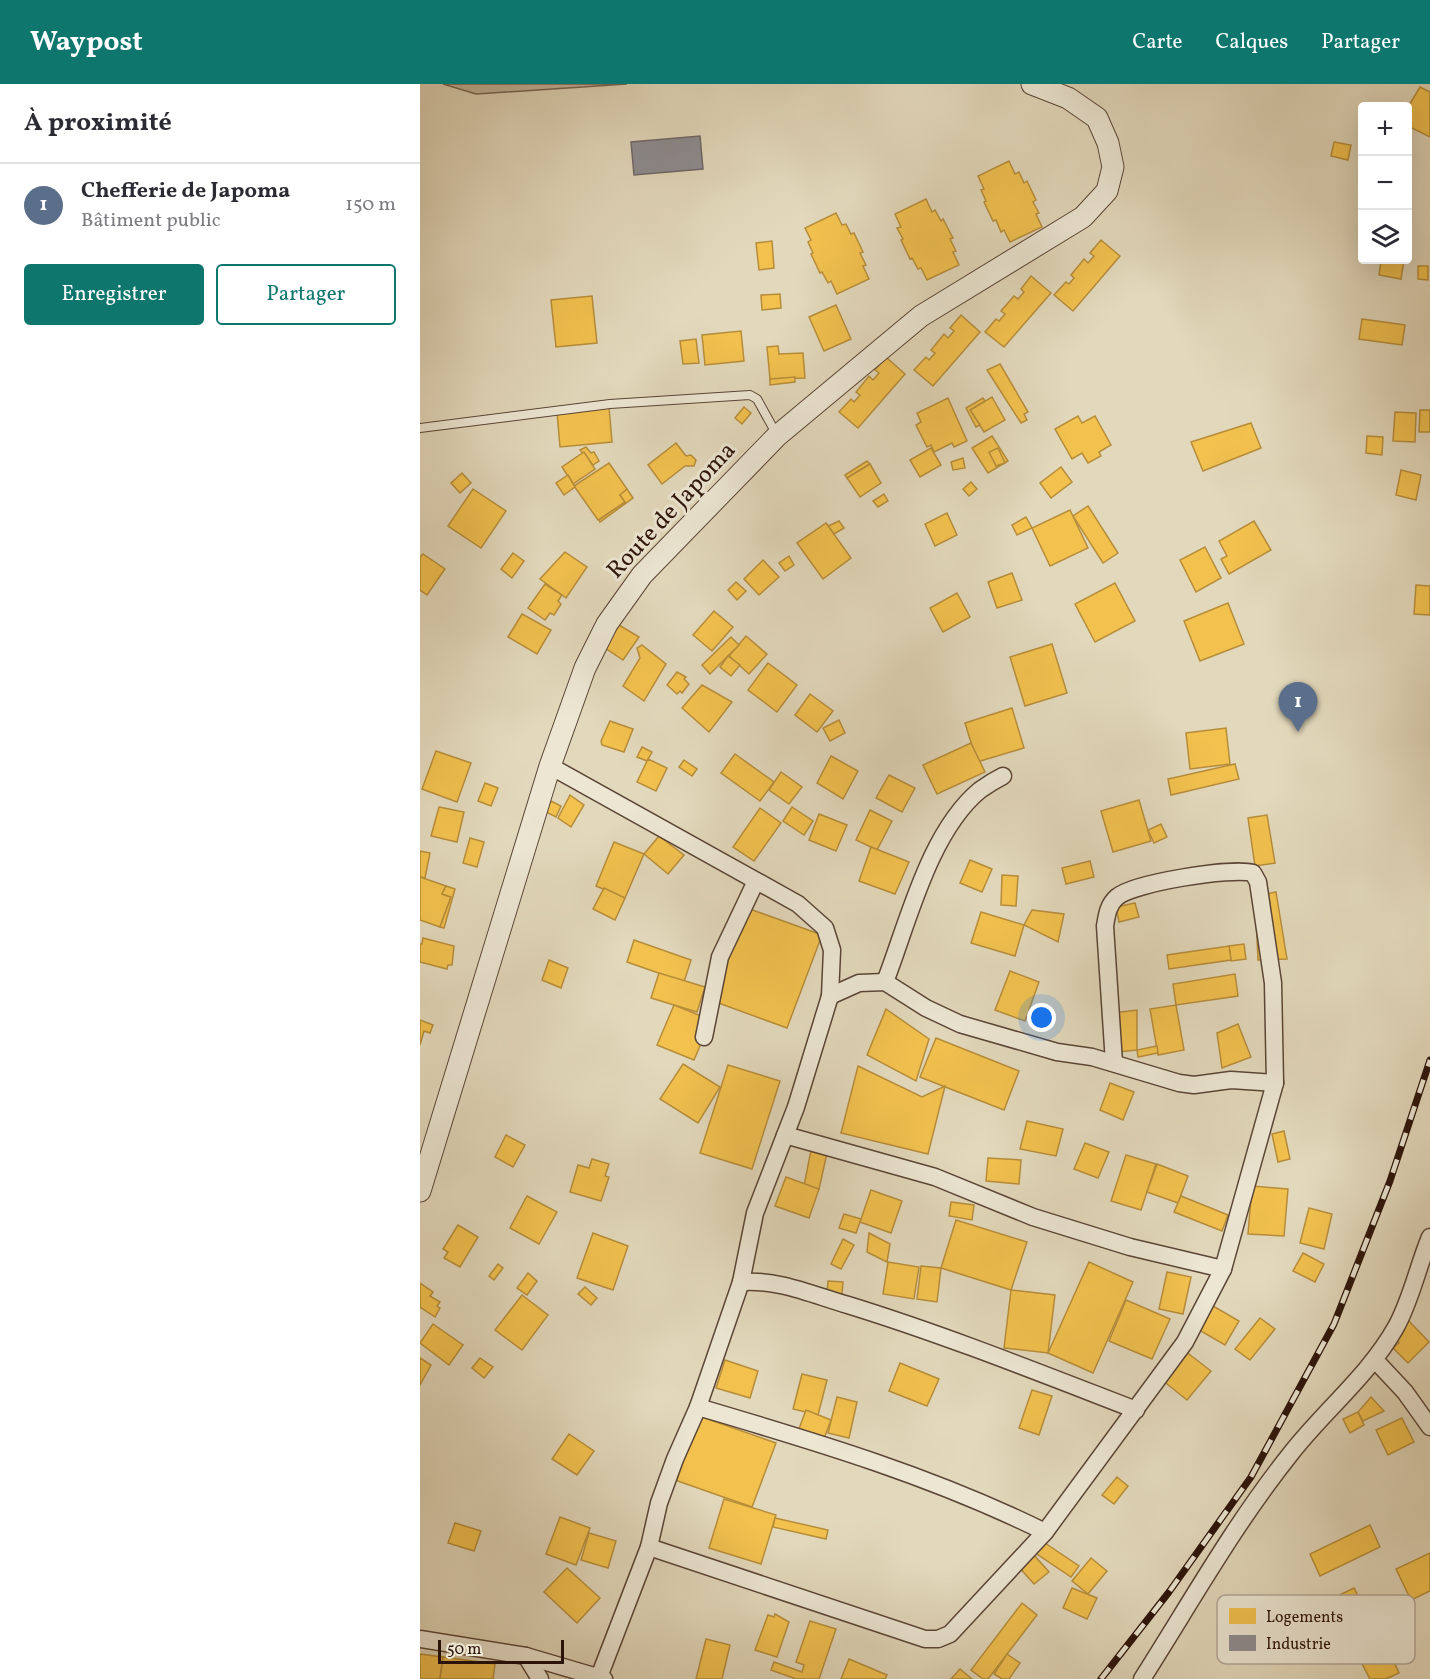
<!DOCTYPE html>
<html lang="fr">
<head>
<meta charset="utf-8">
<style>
  :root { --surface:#fff; --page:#f7f7f7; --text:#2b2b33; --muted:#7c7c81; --line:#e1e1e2; --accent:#0f766e }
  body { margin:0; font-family:Vollkorn,serif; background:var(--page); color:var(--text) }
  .controls { position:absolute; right:18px; top:18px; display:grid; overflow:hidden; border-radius:6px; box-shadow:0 6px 24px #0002 }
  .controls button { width:54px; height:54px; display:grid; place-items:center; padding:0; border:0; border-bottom:2px solid var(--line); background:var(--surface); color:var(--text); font:30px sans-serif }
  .scale { position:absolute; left:18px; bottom:15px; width:126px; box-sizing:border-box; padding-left:6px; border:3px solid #2c140a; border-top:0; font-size:16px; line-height:21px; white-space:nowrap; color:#2c140a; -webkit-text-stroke:4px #ece6d3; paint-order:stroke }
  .you { position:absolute; left:622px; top:934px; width:21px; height:21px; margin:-15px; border:4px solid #fff; border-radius:50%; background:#1a73e8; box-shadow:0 0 0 9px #1a73e833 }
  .badge { display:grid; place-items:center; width:39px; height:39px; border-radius:50%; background:var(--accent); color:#fff; font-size:20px; font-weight:700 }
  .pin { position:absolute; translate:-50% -50px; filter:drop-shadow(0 2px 3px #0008) }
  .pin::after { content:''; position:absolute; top:32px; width:21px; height:18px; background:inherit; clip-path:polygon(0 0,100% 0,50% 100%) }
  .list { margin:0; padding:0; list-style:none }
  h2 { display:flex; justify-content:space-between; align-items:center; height:78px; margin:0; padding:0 24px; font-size:26px }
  h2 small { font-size:20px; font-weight:400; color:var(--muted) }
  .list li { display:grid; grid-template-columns:39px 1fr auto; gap:18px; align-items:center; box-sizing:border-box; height:84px; padding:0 24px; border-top:2px solid var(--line) }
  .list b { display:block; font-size:22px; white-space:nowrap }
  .list p { margin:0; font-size:20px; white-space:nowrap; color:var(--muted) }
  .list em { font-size:20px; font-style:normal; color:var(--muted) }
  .actions { display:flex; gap:12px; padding:18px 24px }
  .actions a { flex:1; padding:14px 0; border:2px solid var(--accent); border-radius:6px; text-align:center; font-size:21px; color:var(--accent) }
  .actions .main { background:var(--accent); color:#fff }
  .icon { flex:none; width:33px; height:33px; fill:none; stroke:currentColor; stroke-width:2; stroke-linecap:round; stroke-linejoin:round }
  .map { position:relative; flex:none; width:1010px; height:1595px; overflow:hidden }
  header { display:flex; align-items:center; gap:36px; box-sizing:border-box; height:84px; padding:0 30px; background:var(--accent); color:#fff }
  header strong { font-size:28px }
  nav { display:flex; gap:33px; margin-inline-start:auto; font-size:21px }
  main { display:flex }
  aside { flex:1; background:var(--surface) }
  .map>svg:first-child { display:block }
  .green { fill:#c3b79d; stroke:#786654; stroke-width:1.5 }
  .homes { fill:#f2c14e; stroke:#b78d3a; stroke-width:1.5 }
  .industry { fill:#8d8d92; stroke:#706969; stroke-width:1.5 }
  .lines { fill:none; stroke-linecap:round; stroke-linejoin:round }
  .service-casing { stroke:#5a4536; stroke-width:10 }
  .minor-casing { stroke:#5a4536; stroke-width:19 }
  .tertiary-casing { stroke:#5a4536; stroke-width:23 }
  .service { stroke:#ece6d3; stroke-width:8 }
  .minor { stroke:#ece6d3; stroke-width:16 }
  .tertiary { stroke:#ece6d3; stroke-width:21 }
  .rail-casing { stroke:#2c140a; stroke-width:7 }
  .rail { stroke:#ece6d3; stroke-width:4.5; stroke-dasharray:14; stroke-linecap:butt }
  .labels { text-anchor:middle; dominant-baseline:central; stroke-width:6; stroke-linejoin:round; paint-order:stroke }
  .street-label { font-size:24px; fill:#2c140a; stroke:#ece6d3 }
  .key { fill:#ece6d3; stroke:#b2a797; stroke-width:1.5 }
  .key-label { font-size:16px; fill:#2c140a }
</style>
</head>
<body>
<header>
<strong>Waypost</strong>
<nav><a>Carte</a><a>Calques</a><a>Partager</a></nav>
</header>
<main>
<aside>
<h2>À proximité<small></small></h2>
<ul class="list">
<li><span class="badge" style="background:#5c6f8a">1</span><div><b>Chefferie de Japoma</b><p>Bâtiment public</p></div><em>150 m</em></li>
</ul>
<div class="actions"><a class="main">Enregistrer</a><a>Partager</a></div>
</aside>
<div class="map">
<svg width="1010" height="1595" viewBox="0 0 1010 1595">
  <rect width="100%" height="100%" fill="#e2d8bb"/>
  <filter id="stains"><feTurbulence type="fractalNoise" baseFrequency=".00333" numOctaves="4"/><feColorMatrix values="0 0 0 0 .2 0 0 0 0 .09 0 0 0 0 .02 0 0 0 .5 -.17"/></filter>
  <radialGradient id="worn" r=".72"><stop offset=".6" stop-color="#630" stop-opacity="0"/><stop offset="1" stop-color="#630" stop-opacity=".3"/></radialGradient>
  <!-- green -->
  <path class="green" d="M23,0H207L56,10Z"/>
  <!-- homes -->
  <g class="homes">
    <path d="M1000,3L1010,8V53L988,42V23Z"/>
    <path d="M914,58L931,61L928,76L911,72Z"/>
    <path d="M589,77L595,90L599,88L604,99L607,97L616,116L613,118L619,129L616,130L622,143L590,158L584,146L581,148L576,136L573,137L564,118L566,117L561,106L564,105L558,92Z"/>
    <path d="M506,115L512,128L515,126L521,137L523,135L533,154L530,155L536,167L533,168L539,181L507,196L501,184L498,185L492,174L490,175L481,156L483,155L477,144L481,143L475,130Z"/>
    <path d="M416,129L422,141L426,140L431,150L434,149L443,168L440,169L446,181L443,182L449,195L417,210L411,197L408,199L402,188L400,189L391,170L393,169L388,158L391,156L385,144Z"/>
    <path d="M681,156L700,172L653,227L634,211L646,198L649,200L654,194L651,191L664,175L668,179L674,172L670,169Z"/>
    <path d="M352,157L354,184L339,186L336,159Z"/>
    <path d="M961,176H984L981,195L959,191Z"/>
    <path d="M998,182H1008V196L998,195Z"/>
    <path d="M611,192L631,209L584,263L565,248L576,235L579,237L585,230L581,227L594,212L598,215L604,208L601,205Z"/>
    <path d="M360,210L361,224L342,226L341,211Z"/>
    <path d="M172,212L177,259L136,263L131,216Z"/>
    <path d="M416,221L431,255L404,267L389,233Z"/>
    <path d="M541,231L560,248L513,302L494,286L506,273L509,276L515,269L511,266L524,250L528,254L534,247L530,244Z"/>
    <path d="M942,235L985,241L982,261L939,255Z"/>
    <path d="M321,247L324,277L285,281L282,251Z"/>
    <path d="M276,255L279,279L263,280L260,257Z"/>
    <path d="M358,262L359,270L383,269L385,294L350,295L347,263Z"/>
    <path d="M466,273L485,290L438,344L419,328L431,315L434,318L440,311L436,308L449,292L453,296L459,289L455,286Z"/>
    <path d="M580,280L608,328L604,330L607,336L601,339L567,286Z"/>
    <path d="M375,293V298L350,301V295Z"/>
    <path d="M572,313L585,336L564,348L550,326Z"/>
    <path d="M528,314L547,357L534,363L532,359L514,368L511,361L507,363L496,341L501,338L497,329Z"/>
    <path d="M563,314L565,317L550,326L560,341L556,343L546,324Z"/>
    <path d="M189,323L192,358L140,363L137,328Z"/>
    <path d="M324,323L331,329L322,340L315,334Z"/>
    <path d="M1000,326H1010V348H999Z"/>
    <path d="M975,328L996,329L995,358L973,357Z"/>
    <path d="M658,332L662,339L675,332L691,361L679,368L681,372L668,379L662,369L652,375L635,345Z"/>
    <path d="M831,339L841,364L783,387L771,358Z"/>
    <path d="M572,352L588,377L568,389L552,364Z"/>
    <path d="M947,352L963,353L962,371L946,369Z"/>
    <path d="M256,359L266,372L271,371L276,376L274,382H265L242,400L228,381Z"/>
    <path d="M166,363L171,369L174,368L179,377L173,381L160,366Z"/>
    <path d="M511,364L521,381L500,393L490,376Z"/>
    <path d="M578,364L585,379L576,382L569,368Z"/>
    <path d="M164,368L175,385L153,400L142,383Z"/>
    <path d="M543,374L545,384L533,386L531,378Z"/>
    <path d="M447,377L450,380L427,394L425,391Z"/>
    <path d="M189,379L207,405L200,411L205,418L178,436L154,402Z"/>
    <path d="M450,380L461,399L440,413L427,394Z"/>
    <path d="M641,383L652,398L631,414L620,399Z"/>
    <path d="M981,386L1001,391L996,416L976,411Z"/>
    <path d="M42,389L51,399L40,409L31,399Z"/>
    <path d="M148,391L155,403L144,411L136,399Z"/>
    <path d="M551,398L557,405L549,412L543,405Z"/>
    <path d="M53,405L86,427L61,464L28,442Z"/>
    <path d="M207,405L213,414L180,438L179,436L205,418L200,411Z"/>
    <path d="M464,410L468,417L458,423L453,417Z"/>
    <path d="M668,422L698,469L683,479L653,432Z"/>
    <path d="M650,426L668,464L630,482L612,444Z"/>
    <path d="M527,429L537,451L515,462L505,440Z"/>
    <path d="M606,433L612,444L597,451L592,441Z"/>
    <path d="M419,437L424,444L414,450L408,442Z"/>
    <path d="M834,437L851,466L809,490L801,475L807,472L799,457Z"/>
    <path d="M406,439L431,474L403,495L377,459Z"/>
    <path d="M785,463L801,494L776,508L760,476Z"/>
    <path d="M145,468L167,483L146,514L120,495Z"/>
    <path d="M93,469L104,477L92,494L81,485Z"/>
    <path d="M3,470L25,485L7,511L0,506V473Z"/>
    <path d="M369,472L374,481L365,487L359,479Z"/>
    <path d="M343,476L359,493L339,511L324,495Z"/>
    <path d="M592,489L602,516L577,524L568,498Z"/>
    <path d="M316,498L326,507L317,516L308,506Z"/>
    <path d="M695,499L715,537L675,558L655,520Z"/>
    <path d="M125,500L142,511L138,517L141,520L134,531L130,529L125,536L108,524Z"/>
    <path d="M996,501L1010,502V531L994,530Z"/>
    <path d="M537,509L550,533L523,548L510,524Z"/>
    <path d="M808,519L824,560L780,577L764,537Z"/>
    <path d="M294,527L313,543L292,567L273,551Z"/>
    <path d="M102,530L131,546L117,570L88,553Z"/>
    <path d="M199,541L219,553L203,576L185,564Z"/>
    <path d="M326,552L347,570L329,590L309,572Z"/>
    <path d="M311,553L319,561L290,590L282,581Z"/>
    <path d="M632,560L647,609L605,622L590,573Z"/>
    <path d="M222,561L246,580L224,617L203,602L220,574L217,564Z"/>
    <path d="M308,572L320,581L311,592L300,583Z"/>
    <path d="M348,579L377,601L357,628L328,606Z"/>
    <path d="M257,588L266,593L264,595L269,600L262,609L260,607L257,610L247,601Z"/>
    <path d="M282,601L312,618L289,648L262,624Z"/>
    <path d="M390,610L413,627L397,648L375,631Z"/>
    <path d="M592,624L604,664L557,678L545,639Z"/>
    <path d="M419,636L425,649L410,657L403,644Z"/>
    <path d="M190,637L213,645L204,668L182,661L181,657Z"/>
    <path d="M806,644L810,680L770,685L766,649Z"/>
    <path d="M551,659L565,688L517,710L503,681Z"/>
    <path d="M222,663L232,668L227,677L217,673Z"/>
    <path d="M16,667L51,679L37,718L2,705Z"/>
    <path d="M315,670L354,698L340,717L301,689Z"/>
    <path d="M411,672L438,687L423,715L397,699Z"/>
    <path d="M228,675L247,684L236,707L217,698Z"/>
    <path d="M264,676L277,685L272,692L259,683Z"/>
    <path d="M815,680L819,695L751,711L748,695Z"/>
    <path d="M361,688L382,703L369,720L349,706Z"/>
    <path d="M469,691L495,704L482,728L456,714Z"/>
    <path d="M65,699L78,704L71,722L58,717Z"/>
    <path d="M150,711L164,721L151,743L138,734Z"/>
    <path d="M719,716L731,757L693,768L681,727Z"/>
    <path d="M131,717L141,722L136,733L126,728Z"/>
    <path d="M19,723L44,728L37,758L11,752Z"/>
    <path d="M372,723L393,737L384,751L363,737Z"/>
    <path d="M340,724L361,739L334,777L313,763Z"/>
    <path d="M450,726L472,737L457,766L436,756Z"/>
    <path d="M399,730L427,741L416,767L389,756Z"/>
    <path d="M847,731L855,779L835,782L828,734Z"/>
    <path d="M741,740L747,753L734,759L728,746Z"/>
    <path d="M239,752L264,771L248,790L224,770Z"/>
    <path d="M50,754L64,758L57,783L43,779Z"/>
    <path d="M194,758L224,770L205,814L176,802Z"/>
    <path d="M451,763L489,778L475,810L439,797Z"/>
    <path d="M0,767L10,769L5,794L0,793Z"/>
    <path d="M550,776L572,785L562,808L540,799Z"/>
    <path d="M670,777L674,793L646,800L642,784Z"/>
    <path d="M582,791L598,792L596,822L581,821Z"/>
    <path d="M0,793L26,802L22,810L31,813L20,843L0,836Z"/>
    <path d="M26,802L35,805L24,844L20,843L31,813L22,810Z"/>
    <path d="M184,804L205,814L195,836L173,825Z"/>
    <path d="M856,808L867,875L838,876L835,812Z"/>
    <path d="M715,819L719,833L699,838L696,823Z"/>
    <path d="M316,820L402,851L367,944L282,913Z"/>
    <path d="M612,826L644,830L638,858L604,841Z"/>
    <path d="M561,828L604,841L595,872L551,859Z"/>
    <path d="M3,854L34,862L32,881H28L27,885L0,878V860H2Z"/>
    <path d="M214,856L271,876L264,898L207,878Z"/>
    <path d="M824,860L826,875L811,877L809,862Z"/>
    <path d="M809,862L811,876L749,885L747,871Z"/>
    <path d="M129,876L148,884L141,904L122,896Z"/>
    <path d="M590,887L619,898L605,937L575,926Z"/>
    <path d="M239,889L285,903L277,928L231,914Z"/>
    <path d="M815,890L818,912L756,921L753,900Z"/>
    <path d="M254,921L291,936L274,976L237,961Z"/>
    <path d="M756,921L764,966L738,971L730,925Z"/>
    <path d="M466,925L509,955L496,997L447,971Z"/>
    <path d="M717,926V966L698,968L693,929Z"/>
    <path d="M0,936L13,941L10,949L4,947L0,961Z"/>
    <path d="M818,940L831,973L802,984L797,949Z"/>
    <path d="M516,954L599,987L584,1026L500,993Z"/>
    <path d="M737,962L738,969L718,973L717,966Z"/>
    <path d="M263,980L300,1003L278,1039L240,1015Z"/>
    <path d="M308,981L360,997L332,1085L280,1069Z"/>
    <path d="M438,982L502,1013L525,1002L508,1070L421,1049Z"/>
    <path d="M690,999L714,1008L703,1036L680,1026Z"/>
    <path d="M607,1037L643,1045L636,1072L600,1065Z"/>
    <path d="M864,1047L870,1075L858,1078L852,1050Z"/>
    <path d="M86,1051L105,1061L93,1083L75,1073Z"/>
    <path d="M665,1059L689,1068L678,1094L654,1085Z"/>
    <path d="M391,1066L407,1069L399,1105L384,1102Z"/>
    <path d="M706,1071L736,1080L721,1126L691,1117Z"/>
    <path d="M568,1074L601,1076L599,1100L566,1097Z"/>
    <path d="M172,1075L189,1080L185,1092L189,1093L181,1117L150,1108L158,1081L169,1084Z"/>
    <path d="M737,1080L768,1092L758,1119L727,1108Z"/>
    <path d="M366,1093L399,1105L389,1134L355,1122Z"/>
    <path d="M832,1102L868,1105L864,1152L828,1150Z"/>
    <path d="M451,1106L482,1117L471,1149L440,1138Z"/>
    <path d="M107,1112L137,1128L119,1160L90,1144Z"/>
    <path d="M761,1112L808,1131L802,1147L754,1128Z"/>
    <path d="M531,1118L554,1121L552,1136L529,1132Z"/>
    <path d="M889,1124L912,1130L904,1165L880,1159Z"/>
    <path d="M424,1130L441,1135L436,1149L419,1144Z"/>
    <path d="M536,1136L607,1158L591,1206L521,1184Z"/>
    <path d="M38,1141L58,1153L40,1183L24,1174L28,1168L23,1165Z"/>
    <path d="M173,1149L208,1162L193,1206L157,1194Z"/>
    <path d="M449,1149L470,1160L467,1178L447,1168Z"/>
    <path d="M423,1155L434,1161L421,1185L411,1180Z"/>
    <path d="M883,1169L904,1180L895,1198L873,1187Z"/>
    <path d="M468,1178L499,1183L494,1215L463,1210Z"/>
    <path d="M669,1178L713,1198L673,1289L628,1269Z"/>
    <path d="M78,1180L83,1184L74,1196L69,1192Z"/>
    <path d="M501,1182L521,1184L517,1218L497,1215Z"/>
    <path d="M747,1188L771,1193L763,1230L739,1225Z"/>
    <path d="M108,1189L117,1197L107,1211L97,1204Z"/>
    <path d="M408,1197L423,1198L422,1210L407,1209Z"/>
    <path d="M0,1199L13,1208L10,1212L20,1218L17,1222L20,1224L15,1233L0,1223Z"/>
    <path d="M165,1203L177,1214L171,1221L158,1210Z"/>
    <path d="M591,1206L635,1211L628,1269L584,1264Z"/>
    <path d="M102,1211L128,1231L102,1266L75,1246Z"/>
    <path d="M706,1216L750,1235L732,1275L689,1257Z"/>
    <path d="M793,1222L819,1237L805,1261L779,1246Z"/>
    <path d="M840,1234L855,1245L830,1276L815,1265Z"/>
    <path d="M989,1237L1009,1258L988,1279L973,1264L979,1259L975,1255L978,1247Z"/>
    <path d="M13,1240L43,1261L29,1281L0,1259Z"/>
    <path d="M765,1267L791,1287L767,1316L742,1296Z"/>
    <path d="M0,1274L11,1281L0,1301Z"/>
    <path d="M60,1274L73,1283L64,1294L52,1284Z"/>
    <path d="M305,1276L338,1287L330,1314L296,1304Z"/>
    <path d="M480,1279L519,1295L507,1322L469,1307Z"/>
    <path d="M382,1290L407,1296L398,1331L373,1325Z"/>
    <path d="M612,1306L632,1312L619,1351L599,1344Z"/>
    <path d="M417,1313L437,1318L429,1354L408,1349Z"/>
    <path d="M951,1313L964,1327L943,1337L938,1328Z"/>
    <path d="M386,1326L411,1336L402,1360L377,1350Z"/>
    <path d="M938,1328L944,1341L930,1349L923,1335Z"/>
    <path d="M276,1331L356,1359L332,1423L252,1395Z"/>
    <path d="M982,1334L994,1358L968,1371L956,1346Z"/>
    <path d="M149,1350L174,1367L157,1391L132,1375Z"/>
    <path d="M697,1393L708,1402L694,1420L682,1411Z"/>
    <path d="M304,1415L356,1431L341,1480L289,1464Z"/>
    <path d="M140,1433L170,1444L156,1481L126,1470Z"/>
    <path d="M355,1434L408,1446L406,1455L353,1443Z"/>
    <path d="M35,1439L61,1447L54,1467L28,1459Z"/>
    <path d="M950,1441L960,1463L900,1492L890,1470Z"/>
    <path d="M169,1449L196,1457L188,1484L161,1476Z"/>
    <path d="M619,1455L659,1482L651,1493L611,1466Z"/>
    <path d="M1010,1469V1507L991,1516L976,1485Z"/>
    <path d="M613,1470L629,1488L614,1500L598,1482Z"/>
    <path d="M671,1474L687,1487L668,1510L652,1497Z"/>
    <path d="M147,1484L180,1514L157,1539L124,1508Z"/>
    <path d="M652,1504L677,1514L667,1535L643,1524Z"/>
    <path d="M934,1504L942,1519L918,1531L911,1515Z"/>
    <path d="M602,1519L617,1531L568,1595H563L551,1586Z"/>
    <path d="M355,1530L369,1538L357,1573L335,1566L348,1531L354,1533Z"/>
    <path d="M390,1537L416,1545L399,1595H376L351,1586L354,1578L382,1588L384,1581L376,1578Z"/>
    <path d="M286,1555L310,1561L302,1595H276Z"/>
    <path d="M966,1561L979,1589L966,1595H950L939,1574Z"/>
    <path d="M0,1570L23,1573L20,1595H0Z"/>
    <path d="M587,1570L600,1579L589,1595H582L574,1590Z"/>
    <path d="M23,1573L75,1580L73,1595H20Z"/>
    <path d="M429,1575L467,1591L465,1595H421Z"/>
    <path d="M540,1585L552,1595H531Z"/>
  </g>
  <!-- industry -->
  <path class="industry" d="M280,52L283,85L214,91L211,58Z"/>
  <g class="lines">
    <!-- service casing -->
    <g class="service-casing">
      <path id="service" d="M0,344L190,320L330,311L337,315L357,351"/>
    </g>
    <!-- minor casing -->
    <g class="minor-casing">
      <g id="minor">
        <path d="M130,682L378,820L405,844L412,866L410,912L376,1023L335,1129L321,1198L278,1323L255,1375L239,1419L229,1463L179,1593"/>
        <path d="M465,898C488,839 509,748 560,706C567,701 575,696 583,692"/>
        <path d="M410,912L439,899L465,898L506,924L540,940L637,968L672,973L759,999L774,1001L811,996L855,999"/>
        <path d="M284,953L300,873L336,797"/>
        <path d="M365,1051L515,1093L613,1133L710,1163L803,1185"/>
        <path d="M321,1198C358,1195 393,1211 428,1221C525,1251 620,1289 716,1326"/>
        <path d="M955,1276L985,1308L1010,1343"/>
        <path d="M278,1323C397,1358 514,1393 625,1448"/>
        <path d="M229,1463L505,1555H518L530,1550L625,1448L765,1258L803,1185L855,999L853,899L838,798L833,789C812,783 713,799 697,813C688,821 687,830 685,842L694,979"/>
        <path d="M0,1555L106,1572L184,1595"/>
        <path d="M106,1572L120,1595"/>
        <path d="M722,1595C771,1518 815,1439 872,1368C906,1325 949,1291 976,1243C991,1216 998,1182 1010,1153"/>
      </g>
    </g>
    <!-- tertiary casing -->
    <g class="tertiary-casing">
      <path id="tertiary" d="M0,1107L130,682L165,584L187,540L222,491L357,352L501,232L663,133L687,107L693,83L688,59L677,34L648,14L612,0"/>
    </g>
    <!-- service -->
    <use href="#service" class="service"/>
    <!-- minor -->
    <use href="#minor" class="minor"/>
    <!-- tertiary -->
    <use href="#tertiary" class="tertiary"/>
    <!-- rail casing -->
    <g class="rail-casing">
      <path id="rail" d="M681,1595L749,1508L831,1393L914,1240L970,1097L1010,976"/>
    </g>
    <!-- rail -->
    <use href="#rail" class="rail"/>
  </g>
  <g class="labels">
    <!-- street labels -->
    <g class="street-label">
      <text transform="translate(252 427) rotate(-47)">Route de Japoma</text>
    </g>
  </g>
  <!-- legend -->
  <rect x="797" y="1511" width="198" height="69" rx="9" class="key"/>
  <rect x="809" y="1524" width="27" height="16" fill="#f2c14e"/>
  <rect x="809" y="1551" width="27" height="16" fill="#8d8d92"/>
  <g class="key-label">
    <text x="846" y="1538">Logements</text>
    <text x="846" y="1565">Industrie</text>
  </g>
  <rect width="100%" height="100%" filter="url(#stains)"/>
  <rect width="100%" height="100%" fill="url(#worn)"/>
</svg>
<div class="controls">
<button>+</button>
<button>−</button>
<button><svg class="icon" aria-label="layers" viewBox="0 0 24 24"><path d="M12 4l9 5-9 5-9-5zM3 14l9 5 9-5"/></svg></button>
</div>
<div class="scale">50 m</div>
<div class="you"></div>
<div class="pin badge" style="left:878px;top:648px;background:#5c6f8a">1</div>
</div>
</main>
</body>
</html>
